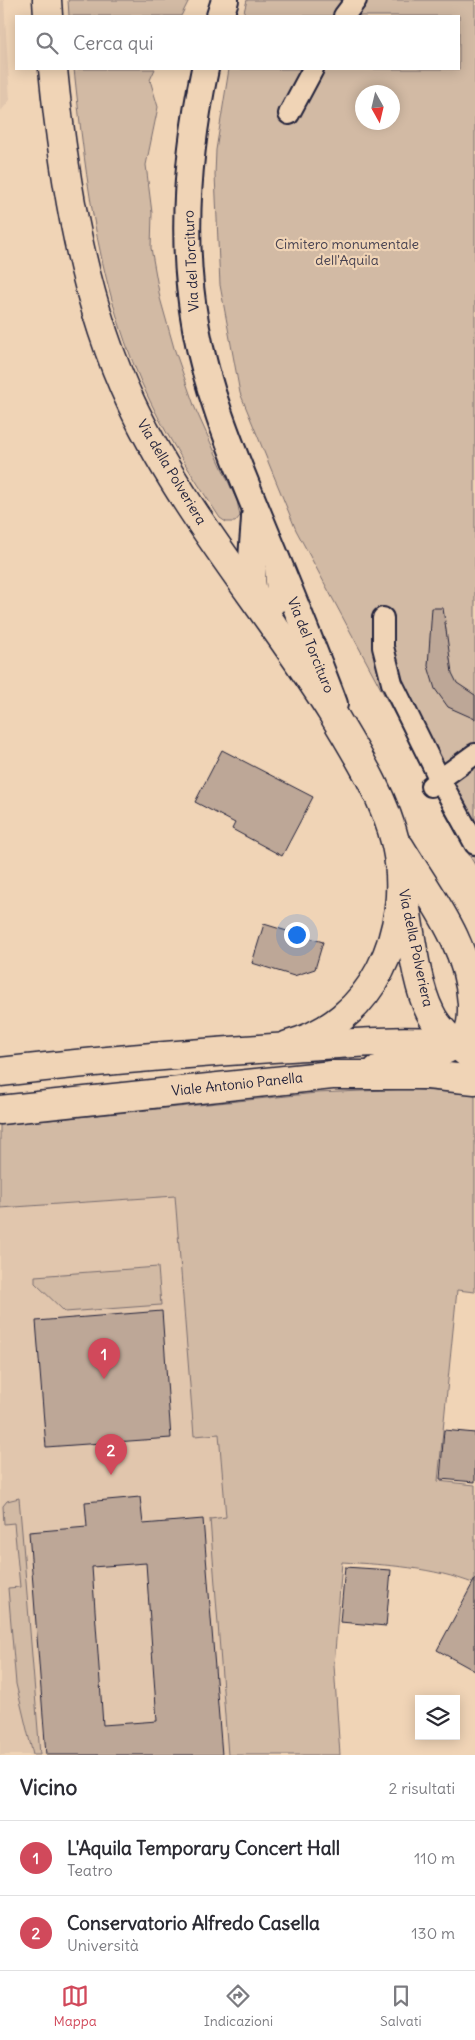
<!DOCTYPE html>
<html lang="it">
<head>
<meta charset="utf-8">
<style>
  :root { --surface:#fff; --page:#f7f7f7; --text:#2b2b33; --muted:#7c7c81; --line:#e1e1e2; --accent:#d1495b }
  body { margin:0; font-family:Delius,sans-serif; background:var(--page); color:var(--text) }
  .controls { position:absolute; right:15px; bottom:15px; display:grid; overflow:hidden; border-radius:0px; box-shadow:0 2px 12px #0003 }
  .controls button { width:45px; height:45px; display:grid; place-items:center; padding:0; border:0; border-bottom:1px solid var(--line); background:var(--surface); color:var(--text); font:25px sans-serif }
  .compass { position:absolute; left:355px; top:85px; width:45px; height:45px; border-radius:50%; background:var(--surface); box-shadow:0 2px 12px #0003; rotate:172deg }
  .you { position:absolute; left:296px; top:934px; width:18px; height:18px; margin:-12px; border:4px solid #fff; border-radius:50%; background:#1a73e8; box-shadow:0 0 0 8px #1a73e833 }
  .badge { display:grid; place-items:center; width:32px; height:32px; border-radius:50%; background:var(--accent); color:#fff; font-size:16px; font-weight:700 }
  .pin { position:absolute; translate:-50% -41px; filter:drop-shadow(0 1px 2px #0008) }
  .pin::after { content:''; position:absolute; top:26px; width:18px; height:15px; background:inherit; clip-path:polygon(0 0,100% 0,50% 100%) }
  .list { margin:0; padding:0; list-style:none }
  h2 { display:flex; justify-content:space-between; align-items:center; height:65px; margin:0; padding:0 20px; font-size:21px }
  h2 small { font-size:16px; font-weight:400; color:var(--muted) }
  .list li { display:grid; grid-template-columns:32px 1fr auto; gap:15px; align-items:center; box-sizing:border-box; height:75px; padding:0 20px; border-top:1px solid var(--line) }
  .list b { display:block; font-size:19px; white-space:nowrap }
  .list p { margin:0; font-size:16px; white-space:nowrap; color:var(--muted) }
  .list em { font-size:16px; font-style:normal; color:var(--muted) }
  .icon { flex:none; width:28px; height:28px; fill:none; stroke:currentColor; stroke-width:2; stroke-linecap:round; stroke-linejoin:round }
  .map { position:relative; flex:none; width:475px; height:1755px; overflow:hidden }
  .search { position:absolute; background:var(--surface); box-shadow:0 2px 12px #0003; left:15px; right:15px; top:15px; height:55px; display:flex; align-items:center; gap:12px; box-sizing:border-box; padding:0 18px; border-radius:0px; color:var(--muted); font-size:19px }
  .sheet { height:215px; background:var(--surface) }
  nav { display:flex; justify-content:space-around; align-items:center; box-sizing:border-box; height:70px; border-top:1px solid var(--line); background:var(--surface); font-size:14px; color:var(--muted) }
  nav a { display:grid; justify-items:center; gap:2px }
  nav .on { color:var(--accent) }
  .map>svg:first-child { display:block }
  .built { fill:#e1c6ad }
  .green { fill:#d2baa4; stroke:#7a6e70; fill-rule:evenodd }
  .building { fill:#bda797; stroke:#22223b; fill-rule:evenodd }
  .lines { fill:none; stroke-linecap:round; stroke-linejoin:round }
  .pedestrian-casing { stroke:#22223b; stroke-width:24 }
  .minor-casing { stroke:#22223b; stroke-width:30 }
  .secondary-casing { stroke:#22223b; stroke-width:31 }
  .primary-casing { stroke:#22223b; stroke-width:31 }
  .pedestrian { stroke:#f0d4b6; stroke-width:20 }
  .minor { stroke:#f0d4b6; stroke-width:26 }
  .secondary { stroke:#f0d4b6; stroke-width:28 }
  .primary { stroke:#f0d4b6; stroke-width:28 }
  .labels { text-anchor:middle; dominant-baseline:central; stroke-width:4.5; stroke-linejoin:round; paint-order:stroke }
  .park-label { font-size:14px; fill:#454050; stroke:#f0d4b6 }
  .street-label { font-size:14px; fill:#22223b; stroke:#f0d4b6 }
</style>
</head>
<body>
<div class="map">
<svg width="475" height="1755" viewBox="0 0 475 1755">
  <rect width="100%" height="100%" fill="#f0d4b6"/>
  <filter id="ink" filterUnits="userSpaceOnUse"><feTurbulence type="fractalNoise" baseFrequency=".02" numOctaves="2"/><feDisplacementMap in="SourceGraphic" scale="10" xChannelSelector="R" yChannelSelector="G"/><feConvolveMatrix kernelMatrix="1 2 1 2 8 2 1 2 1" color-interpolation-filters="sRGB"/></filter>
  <g filter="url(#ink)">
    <!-- built -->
    <g class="built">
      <path d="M0,0H4L10,100L0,112Z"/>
      <path d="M175,1195L184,1306L209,1304L245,1755H0V1208Z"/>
    </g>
    <!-- green -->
    <g class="green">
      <path d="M68,0H189L181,16H69Z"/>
      <path d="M247,0H475V865L445,814L396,717L296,530L240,393L220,285L215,175L216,150L229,69H459V16H243ZM362,92H392V122H362Z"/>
      <path d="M74,69H155L150,80L158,107L146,165L152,213L151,248L160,298L174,348L195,408L237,501L240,516L235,522H226L220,518C195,480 170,442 150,401C99,297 86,181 74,69Z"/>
      <path d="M408,1089L475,1094V1292L457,1290L438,1481L475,1485V1584C432,1567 388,1565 342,1562L334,1665L340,1755H228L210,1519L226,1517L219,1434L194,1436L175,1196L0,1208V1125L317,1093Z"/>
      <path d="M158,1267L161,1305L65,1312L35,1283V1276Z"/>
      <path d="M19,1498L22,1532L40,1755H33L16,1684L8,1588L20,1587L14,1523L4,1524L3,1506L7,1501Z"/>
    </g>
    <!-- building -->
    <g class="building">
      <path d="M432,608H443L452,673L457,683L475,695V719L448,707L435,689L428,666Z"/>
      <path d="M222,750L313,797L282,856L232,829L235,823L195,802Z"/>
      <path d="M264,924L323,942L315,969L294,976L252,963Z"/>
      <path d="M162,1311L171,1438L46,1447L36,1321Z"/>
      <path d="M444,1430L475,1433V1482L440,1479Z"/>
      <path d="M140,1497L143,1524L203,1519L222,1755H46L29,1532L87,1527L85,1502ZM146,1563L157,1721L103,1725L92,1567Z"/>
      <path d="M345,1567L391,1570L386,1626L340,1622Z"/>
      <path d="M475,1579V1671L437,1650Z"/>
    </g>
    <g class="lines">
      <!-- pedestrian casing -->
      <g class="pedestrian-casing">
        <g id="pedestrian">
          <path d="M344,16L356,0"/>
          <path d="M289,114L313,69"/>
          <path d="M383,618V647L392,683L440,780L475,844"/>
          <path d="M431,786L475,754"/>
        </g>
      </g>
      <!-- minor casing -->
      <g class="minor-casing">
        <g id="minor">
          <path d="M220,16L225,0"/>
          <path d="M205,69C187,154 180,241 196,328C207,390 231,448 255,507C282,572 309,637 334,704"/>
          <path d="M255,516C255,535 245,591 261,604H271L280,594L278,568"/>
        </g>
      </g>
      <!-- secondary casing -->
      <g class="secondary-casing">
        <g id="secondary">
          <path d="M47,0L48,16"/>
          <path d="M53,69C64,181 83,302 132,405C185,516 268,610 333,714C357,754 385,798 396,845C405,887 400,931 380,970C361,1007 329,1034 288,1045"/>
          <path d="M405,903C411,934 416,985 430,1012C439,1032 459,1046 475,1060"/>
          <path d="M377,1070C398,1066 451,1053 465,1037C473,1028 472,1015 472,1004C469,944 430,897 400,847"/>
        </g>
      </g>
      <!-- primary casing -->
      <g class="primary-casing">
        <g id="primary">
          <path d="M0,1072C96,1061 193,1053 290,1047C352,1043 414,1037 475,1046"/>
          <path d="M0,1110L332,1075H428L475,1080"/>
        </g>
      </g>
      <!-- pedestrian -->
      <use href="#pedestrian" class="pedestrian"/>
      <!-- minor -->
      <use href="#minor" class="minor"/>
      <!-- secondary -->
      <use href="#secondary" class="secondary"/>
      <!-- primary -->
      <use href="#primary" class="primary"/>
    </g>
  </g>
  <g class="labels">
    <!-- park labels -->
    <g class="park-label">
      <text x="347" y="244">Cimitero monumentale<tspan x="347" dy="16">dell'Aquila</tspan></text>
    </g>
    <!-- street labels -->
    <g class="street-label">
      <text transform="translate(191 261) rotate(-93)">Via del Torcituro</text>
      <text transform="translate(172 472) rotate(59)">Via della Polveriera</text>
      <text transform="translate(311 645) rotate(68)">Via del Torcituro</text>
      <text transform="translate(416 948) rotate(78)">Via della Polveriera</text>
      <text transform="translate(237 1084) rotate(-6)">Viale Antonio Panella</text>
    </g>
  </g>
</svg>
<div class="controls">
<button><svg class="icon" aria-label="layers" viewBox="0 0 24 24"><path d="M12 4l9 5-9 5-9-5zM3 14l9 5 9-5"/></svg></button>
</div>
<svg class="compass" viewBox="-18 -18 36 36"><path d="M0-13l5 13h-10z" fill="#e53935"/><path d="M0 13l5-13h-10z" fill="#7c7c81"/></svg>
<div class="you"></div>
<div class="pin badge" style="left:104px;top:1379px">1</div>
<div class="pin badge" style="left:111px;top:1475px">2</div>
<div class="search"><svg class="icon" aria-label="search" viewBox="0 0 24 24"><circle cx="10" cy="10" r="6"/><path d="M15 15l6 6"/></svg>Cerca qui</div>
</div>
<section class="sheet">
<h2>Vicino<small>2 risultati</small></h2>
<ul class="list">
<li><span class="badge">1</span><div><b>L'Aquila Temporary Concert Hall</b><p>Teatro</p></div><em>110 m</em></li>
<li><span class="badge">2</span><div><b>Conservatorio Alfredo Casella</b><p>Università</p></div><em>130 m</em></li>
</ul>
</section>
<nav>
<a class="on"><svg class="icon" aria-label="map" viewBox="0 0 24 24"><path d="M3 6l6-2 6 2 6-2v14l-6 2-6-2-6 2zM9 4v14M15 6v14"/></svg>Mappa</a>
<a><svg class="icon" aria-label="directions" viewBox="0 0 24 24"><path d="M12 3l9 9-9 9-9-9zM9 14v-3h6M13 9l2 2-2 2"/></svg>Indicazioni</a>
<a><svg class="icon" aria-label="saved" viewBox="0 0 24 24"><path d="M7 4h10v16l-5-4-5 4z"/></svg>Salvati</a>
</nav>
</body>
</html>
